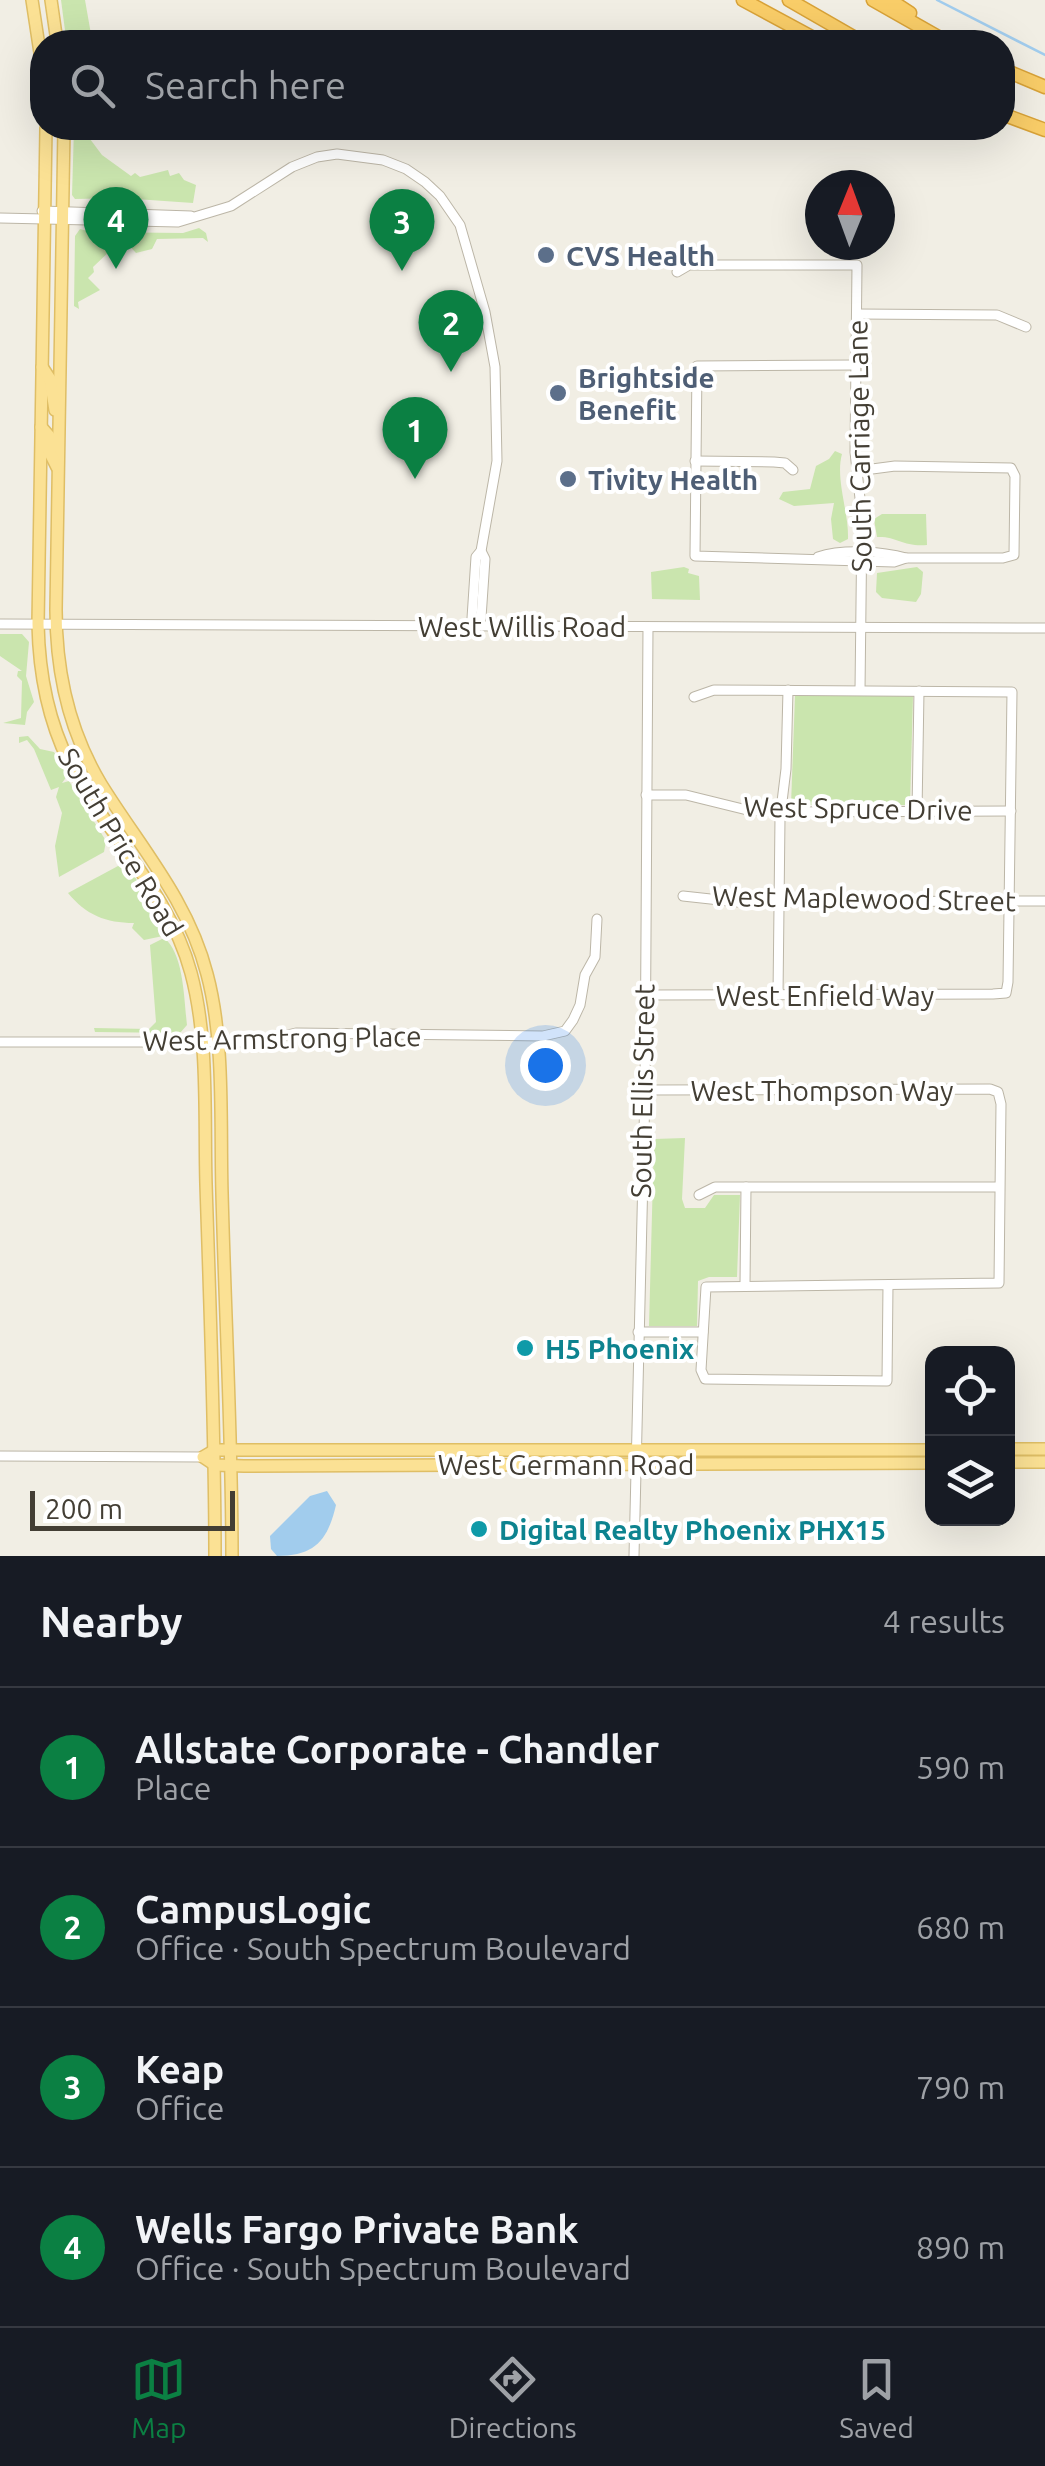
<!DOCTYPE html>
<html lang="en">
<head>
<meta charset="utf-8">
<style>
  :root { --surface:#171b24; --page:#20242c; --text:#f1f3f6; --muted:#9ea1a6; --line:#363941; --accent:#0b8043 }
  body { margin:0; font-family:Ubuntu,sans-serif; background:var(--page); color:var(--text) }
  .controls { position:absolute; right:30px; bottom:30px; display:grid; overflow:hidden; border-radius:20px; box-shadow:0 10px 40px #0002 }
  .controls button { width:90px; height:90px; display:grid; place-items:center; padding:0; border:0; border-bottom:2px solid var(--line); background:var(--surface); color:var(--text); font:50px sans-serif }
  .compass { position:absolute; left:805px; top:170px; width:90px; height:90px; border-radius:50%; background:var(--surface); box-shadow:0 10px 40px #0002; rotate:1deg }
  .scale { position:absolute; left:30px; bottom:25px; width:205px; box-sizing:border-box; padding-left:10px; border:5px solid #433e34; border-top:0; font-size:28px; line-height:35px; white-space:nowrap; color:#433e34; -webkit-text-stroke:8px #fff; paint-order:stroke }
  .you { position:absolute; left:545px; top:1065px; width:35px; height:35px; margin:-25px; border:8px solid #fff; border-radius:50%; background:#1a73e8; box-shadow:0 0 0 15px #1a73e833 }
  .badge { display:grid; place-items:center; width:65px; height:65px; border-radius:50%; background:var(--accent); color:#fff; font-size:32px; font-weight:700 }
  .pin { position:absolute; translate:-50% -82px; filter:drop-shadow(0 2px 5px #0008) }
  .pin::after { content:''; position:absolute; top:52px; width:35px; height:30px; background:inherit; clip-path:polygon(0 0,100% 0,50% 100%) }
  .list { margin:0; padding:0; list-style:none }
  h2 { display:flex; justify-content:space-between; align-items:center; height:130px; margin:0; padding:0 40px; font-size:42px }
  h2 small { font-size:32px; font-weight:400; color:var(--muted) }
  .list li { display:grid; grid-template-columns:65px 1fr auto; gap:30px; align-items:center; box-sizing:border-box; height:160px; padding:0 40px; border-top:2px solid var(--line) }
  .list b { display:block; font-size:38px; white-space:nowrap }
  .list p { margin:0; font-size:32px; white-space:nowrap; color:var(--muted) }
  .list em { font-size:32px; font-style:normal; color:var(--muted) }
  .icon { flex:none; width:55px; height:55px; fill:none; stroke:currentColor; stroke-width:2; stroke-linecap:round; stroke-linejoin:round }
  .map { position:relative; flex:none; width:1045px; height:1556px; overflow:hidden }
  .search { position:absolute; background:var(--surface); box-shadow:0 10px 40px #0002; left:30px; right:30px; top:30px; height:110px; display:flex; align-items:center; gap:25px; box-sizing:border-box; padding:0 35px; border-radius:40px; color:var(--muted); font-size:38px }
  .sheet { height:770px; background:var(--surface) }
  nav { display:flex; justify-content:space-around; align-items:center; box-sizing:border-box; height:140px; border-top:2px solid var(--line); background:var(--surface); font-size:28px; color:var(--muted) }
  nav a { display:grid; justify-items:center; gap:5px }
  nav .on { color:var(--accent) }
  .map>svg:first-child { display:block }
  .green { fill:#cae5ae }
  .water { fill:#a1cced }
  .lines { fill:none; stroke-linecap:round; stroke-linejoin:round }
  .stream { stroke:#a1cced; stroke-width:2.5 }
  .minor-casing { stroke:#bcb6a7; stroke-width:11 }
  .major-casing { stroke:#dfbe65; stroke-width:14 }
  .highway-casing { stroke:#d8a238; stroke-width:15 }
  .minor { stroke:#fff; stroke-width:9 }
  .major { stroke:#fbe194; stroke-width:11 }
  .highway { stroke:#f9cd68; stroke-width:12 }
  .service-dot { fill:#5c6f8a; stroke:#fff; stroke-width:4 }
  .culture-dot { fill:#0f9aa8; stroke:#fff; stroke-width:4 }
  .labels { text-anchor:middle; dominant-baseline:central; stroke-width:8; stroke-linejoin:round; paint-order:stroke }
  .service-label { font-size:28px; font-weight:bold; fill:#4e5e75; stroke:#fff; text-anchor:start }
  .street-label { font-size:28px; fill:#433e34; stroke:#fff }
  .culture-label { font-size:28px; font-weight:bold; fill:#0d838f; stroke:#fff; text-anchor:start }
</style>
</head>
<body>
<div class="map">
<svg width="1045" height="1556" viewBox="0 0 1045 1556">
  <rect width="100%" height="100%" fill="#f1eee4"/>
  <!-- green -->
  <g class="green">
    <path d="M61,0H85L92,40L100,42H74L66,38Z"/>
    <path d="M74,128H89L93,135L90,139L102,155L131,176L135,173L140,177L168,170L170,176L179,173L184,180L196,185L193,203L121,198L75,199L72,195Z"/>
    <path d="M199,228L206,233L208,242L203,238L157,239L152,249L136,253L126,242L117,249H112L93,267L94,272L88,278L100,290L78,302L79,309L74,306L75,236L80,229L91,232L183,233Z"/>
    <path d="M835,451L842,454C835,479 849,512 848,539L840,543L833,539L831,519L834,503L794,506L779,499L783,492L810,489L816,466L829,459Z"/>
    <path d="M882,514H926L927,545C903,547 897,536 877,537L874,519Z"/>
    <path d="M684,567L689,569L688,573L699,576L700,600L652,599L651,572Z"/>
    <path d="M917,567L923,572L921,594L916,602L882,598L876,592L877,573Z"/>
    <path d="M0,634H22L29,642L26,676L34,702L27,712L25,725L3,723L21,718L22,681L17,676L18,671H22L0,656Z"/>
    <path d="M795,696H913L910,805H791Z"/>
    <path d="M28,736L40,749L54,752L67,776L62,783L69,781L106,841L104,852L59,877L55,846L62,813L56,797L59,787L51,790L34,749L27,740L19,743V737Z"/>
    <path d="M118,866L129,868C141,886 160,916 163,936L144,940L132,928L134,923C106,923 86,915 68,893Z"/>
    <path d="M164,938C184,953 184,1000 187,1025L180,1033L95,1032L94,1028L149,1029L156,1022L150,945Z"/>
    <path d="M685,1138L682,1199L685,1208H705L714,1195H740L737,1277H709L698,1281L697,1326H649L654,1139Z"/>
  </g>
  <!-- water -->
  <path class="water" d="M327,1491L336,1505C328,1539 316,1556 277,1556L271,1549L270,1536L310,1496Z"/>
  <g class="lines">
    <!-- stream -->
    <path class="stream" d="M937,0L1045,55"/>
    <!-- minor casing -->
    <g class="minor-casing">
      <g id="minor">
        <path d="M42,211L191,216"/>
        <path d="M0,218L178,222L231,206L292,167L317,157L337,154L383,160L406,169L425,182L440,196L460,225L485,312L495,367L497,461L481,551L476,557L472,618L477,627"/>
        <path d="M677,272L689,265H857L855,452L862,517L860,690"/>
        <path d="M857,314L997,315L1026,327"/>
        <path d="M856,365L697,366L695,556L894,562L906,558H1003L1014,555L1015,476L1011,468L895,466L857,471"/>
        <path d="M695,461L774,462L785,463L793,470"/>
        <path d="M818,557C842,549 882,551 906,558"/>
        <path d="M0,624L1045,628"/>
        <path d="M477,627L481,618L485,559L481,551"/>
        <path d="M646,795H686L747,810L781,812L1011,811"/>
        <path d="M917,812L919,691"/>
        <path d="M683,896L738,902L1045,901"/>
        <path d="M643,995L993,994L1006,993L1008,982L1012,692L714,690L694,697"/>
        <path d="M778,995L780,818L786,769L788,690"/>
        <path d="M0,1042H258L296,1033L543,1036L565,1031L573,1020L580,1005L585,975L595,957L597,919"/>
        <path d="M645,1090L990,1089L998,1092L1001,1104L999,1283L706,1287L701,1370L705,1379L887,1381L888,1285"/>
        <path d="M699,1195L715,1187H999"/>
        <path d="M745,1285L746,1187"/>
        <path d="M638,1332H703"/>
        <path d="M0,1456L203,1457"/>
        <path d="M634,1556L645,1090L648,627"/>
      </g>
    </g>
    <!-- major casing -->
    <g class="major-casing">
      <g id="major">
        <path d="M32,0L42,66"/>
        <path d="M51,0L57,42"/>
        <path d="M46,128L38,624C39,673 48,721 70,764C108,836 169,892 191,973C209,1040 204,1115 206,1184C210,1308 215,1432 215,1556"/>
        <path d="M64,128L56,610C56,671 69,731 101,784C140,847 188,900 207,974C225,1041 220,1123 222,1193C225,1314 232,1435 232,1556"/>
        <path d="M42,367L50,379L55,410"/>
        <path d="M41,427L49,436V451L57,467"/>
        <path d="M1008,1449H1045"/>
        <path d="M932,1450H215L203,1457L215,1465L244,1466L932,1463"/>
        <path d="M1008,1462H1045"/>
      </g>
    </g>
    <!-- highway casing -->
    <g class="highway-casing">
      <g id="highway">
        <path d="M743,0L821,42"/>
        <path d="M789,0L862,42"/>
        <path d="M873,0L947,42"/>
        <path d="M890,0L910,13"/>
        <path d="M1002,69L1045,87"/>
        <path d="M1002,114L1045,130"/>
      </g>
    </g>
    <!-- minor -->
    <use href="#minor" class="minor"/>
    <!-- major -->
    <use href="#major" class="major"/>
    <!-- highway -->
    <use href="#highway" class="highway"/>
  </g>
  <!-- markers -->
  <g class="service-dot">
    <circle cx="546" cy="255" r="10"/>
    <circle cx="558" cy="393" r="10"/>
    <circle cx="568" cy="479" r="10"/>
  </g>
  <g class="culture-dot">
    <circle cx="525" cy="1348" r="10"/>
    <circle cx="479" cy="1529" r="10"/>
  </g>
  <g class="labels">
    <!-- service labels -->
    <g class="service-label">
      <text x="566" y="255">CVS Health</text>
      <text x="578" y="377">Brightside<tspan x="578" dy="32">Benefit</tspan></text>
      <text x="588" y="479">Tivity Health</text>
    </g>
    <!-- street labels -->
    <g class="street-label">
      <text transform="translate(859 446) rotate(-91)">South Carriage Lane</text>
      <text x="522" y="626">West Willis Road</text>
      <text transform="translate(858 808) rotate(1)">West Spruce Drive</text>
      <text transform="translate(121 842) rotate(59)">South Price Road</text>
      <text transform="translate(864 898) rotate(1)">West Maplewood Street</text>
      <text x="825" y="995">West Enfield Way</text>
      <text transform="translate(282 1038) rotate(-1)">West Armstrong Place</text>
      <text x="822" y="1090">West Thompson Way</text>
      <text transform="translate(642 1091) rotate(-89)">South Ellis Street</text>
      <text x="566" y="1464">West Germann Road</text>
    </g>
    <!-- culture labels -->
    <g class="culture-label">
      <text x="545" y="1348">H5 Phoenix</text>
      <text x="499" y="1529">Digital Realty Phoenix PHX15</text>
    </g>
  </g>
</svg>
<div class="controls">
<button><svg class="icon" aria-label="locate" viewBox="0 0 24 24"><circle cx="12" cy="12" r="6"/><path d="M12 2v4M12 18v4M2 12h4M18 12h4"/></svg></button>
<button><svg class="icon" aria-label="layers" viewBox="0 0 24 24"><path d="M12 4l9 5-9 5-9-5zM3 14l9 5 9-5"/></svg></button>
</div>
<svg class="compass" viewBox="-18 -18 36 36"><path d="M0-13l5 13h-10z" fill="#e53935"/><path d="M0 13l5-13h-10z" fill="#9ea1a6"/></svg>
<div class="scale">200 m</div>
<div class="you"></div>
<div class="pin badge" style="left:415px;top:479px">1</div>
<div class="pin badge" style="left:451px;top:372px">2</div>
<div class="pin badge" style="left:402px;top:271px">3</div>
<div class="pin badge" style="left:116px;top:269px">4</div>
<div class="search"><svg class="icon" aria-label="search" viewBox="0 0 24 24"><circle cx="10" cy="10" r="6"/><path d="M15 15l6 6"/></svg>Search here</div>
</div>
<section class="sheet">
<h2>Nearby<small>4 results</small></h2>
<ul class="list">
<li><span class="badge">1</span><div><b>Allstate Corporate - Chandler</b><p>Place</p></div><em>590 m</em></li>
<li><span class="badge">2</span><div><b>CampusLogic</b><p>Office · South Spectrum Boulevard</p></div><em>680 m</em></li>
<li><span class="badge">3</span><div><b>Keap</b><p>Office</p></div><em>790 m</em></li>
<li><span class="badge">4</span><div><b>Wells Fargo Private Bank</b><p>Office · South Spectrum Boulevard</p></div><em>890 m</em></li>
</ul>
</section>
<nav>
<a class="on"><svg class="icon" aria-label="map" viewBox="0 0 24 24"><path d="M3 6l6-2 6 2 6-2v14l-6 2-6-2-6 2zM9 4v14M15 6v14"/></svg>Map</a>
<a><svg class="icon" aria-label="directions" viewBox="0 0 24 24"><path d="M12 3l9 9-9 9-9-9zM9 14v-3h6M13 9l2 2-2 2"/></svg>Directions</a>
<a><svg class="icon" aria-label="saved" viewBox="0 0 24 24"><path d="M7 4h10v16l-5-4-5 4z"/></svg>Saved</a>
</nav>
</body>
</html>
